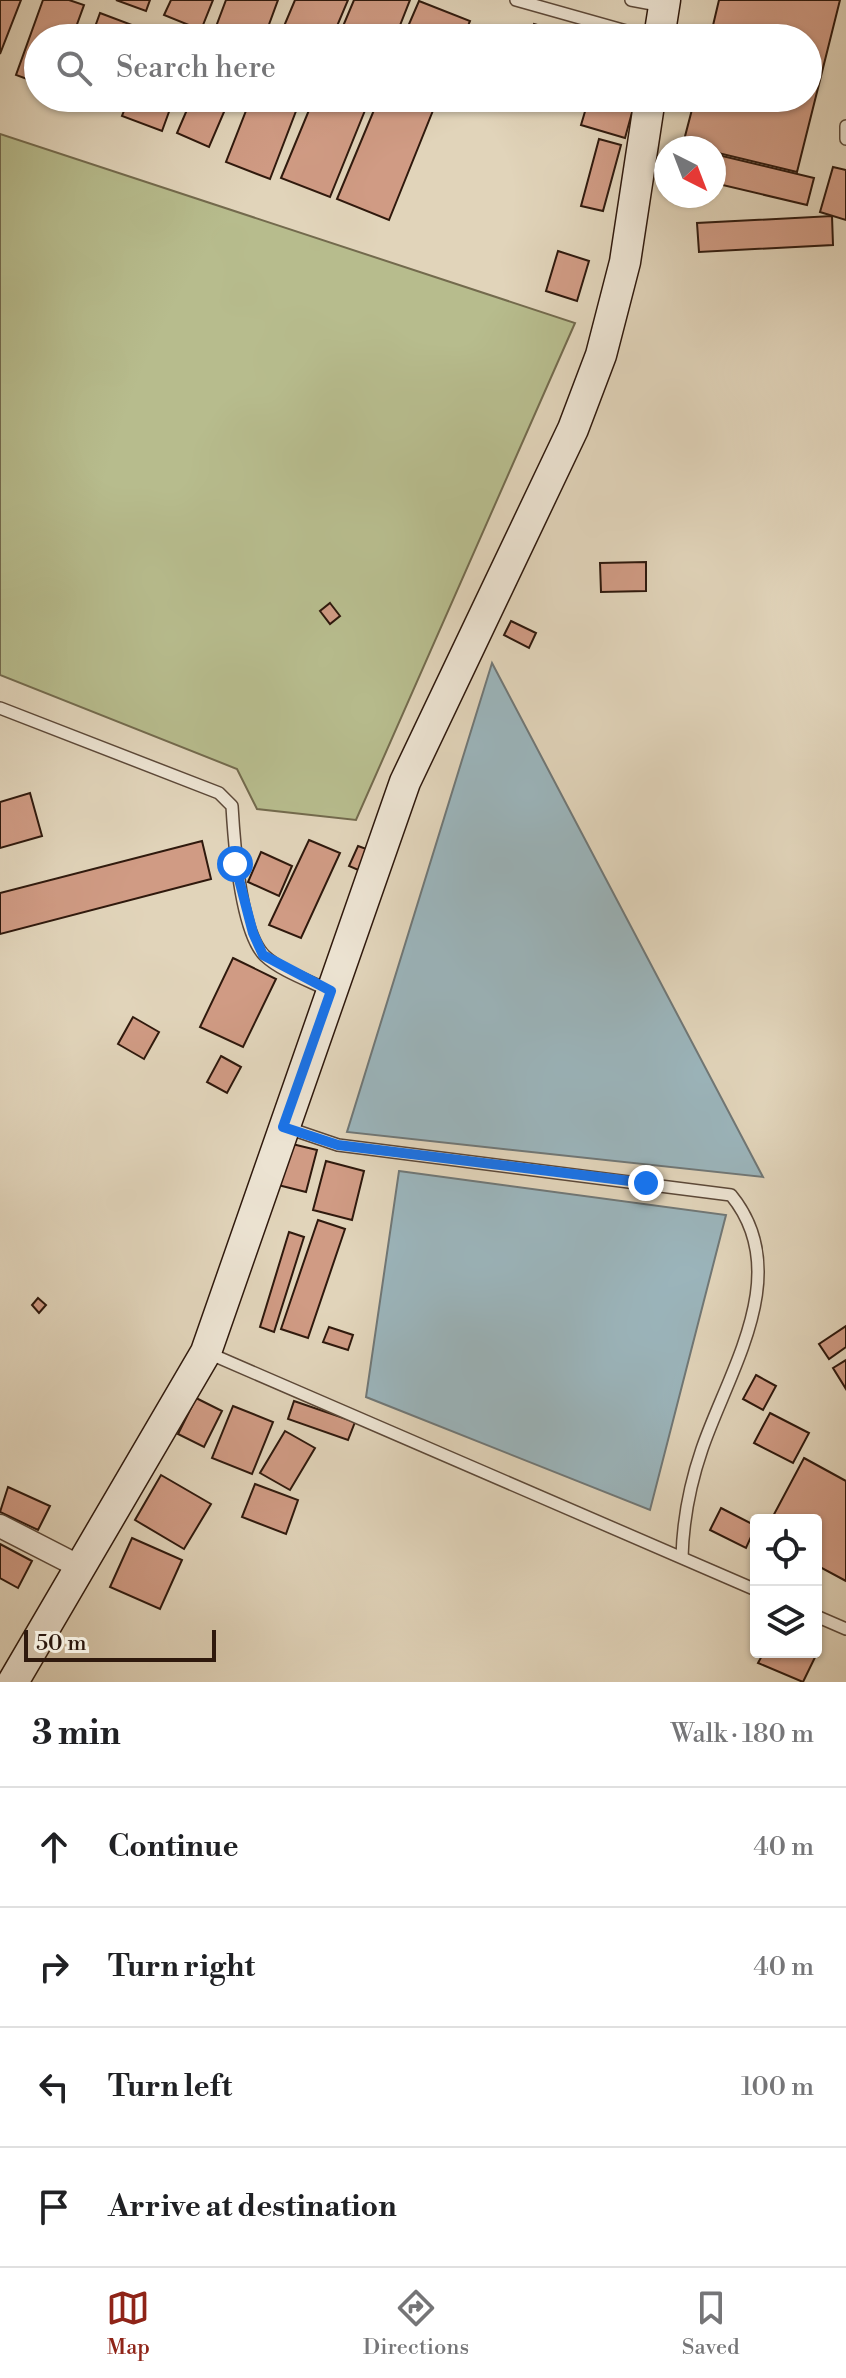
<!DOCTYPE html>
<html lang="en">
<head>
<meta charset="utf-8">
<style>
  :root { --surface:#fff; --page:#f2f2f2; --text:#202124; --muted:#757577; --line:#e0e0e0; --accent:#8f2418 }
  body { margin:0; font-family:"Libre Bodoni",serif; background:var(--page); color:var(--text) }
  .controls { position:absolute; right:24px; bottom:24px; display:grid; overflow:hidden; border-radius:8px; box-shadow:0 2px 6px #0004 }
  .controls button { width:72px; height:72px; display:grid; place-items:center; padding:0; border:0; border-bottom:2px solid var(--line); background:var(--surface); color:var(--text); font:40px sans-serif }
  .compass { position:absolute; left:654px; top:136px; width:72px; height:72px; border-radius:50%; background:var(--surface); box-shadow:0 2px 6px #0004; rotate:138deg }
  .scale { position:absolute; left:24px; bottom:20px; width:192px; box-sizing:border-box; padding-left:8px; border:4px solid #2f190d; border-top:0; font-size:22px; line-height:28px; white-space:nowrap; color:#2f190d; -webkit-text-stroke:6px #ece3d2; paint-order:stroke }
  .stop { position:absolute; width:24px; height:24px; margin:-18px; border:6px solid #1a73e8; border-radius:50%; background:#fff }
  .stop.end { background:#1a73e8; border-color:#fff; box-shadow:0 2px 8px #0008 }
  .list { margin:0; padding:0; list-style:none }
  h2 { display:flex; justify-content:space-between; align-items:center; height:104px; margin:0; padding:0 32px; font-size:34px }
  h2 small { font-size:26px; font-weight:400; color:var(--muted) }
  .list li { display:grid; grid-template-columns:52px 1fr auto; gap:24px; align-items:center; box-sizing:border-box; height:120px; padding:0 32px; border-top:2px solid var(--line) }
  .list b { display:block; font-size:30px; white-space:nowrap }
  .list em { font-size:26px; font-style:normal; color:var(--muted) }
  .icon { flex:none; width:44px; height:44px; fill:none; stroke:currentColor; stroke-width:2; stroke-linecap:round; stroke-linejoin:round }
  .map { position:relative; flex:none; width:846px; height:1682px; overflow:hidden }
  .search { position:absolute; background:var(--surface); box-shadow:0 2px 6px #0004; left:24px; right:24px; top:24px; height:88px; display:flex; align-items:center; gap:20px; box-sizing:border-box; padding:0 28px; border-radius:44px; color:var(--muted); font-size:30px }
  .sheet { height:584px; background:var(--surface) }
  nav { display:flex; justify-content:space-around; align-items:center; box-sizing:border-box; height:112px; border-top:2px solid var(--line); background:var(--surface); font-size:22px; color:var(--muted) }
  nav a { display:grid; justify-items:center; gap:4px }
  nav .on { color:var(--accent) }
  .map>svg:first-child { display:block }
  .green { fill:#b7bc8d; stroke:#736a4d; stroke-width:2 }
  .water { fill:#9bb5bc; stroke:#707776; stroke-width:2 }
  .building { fill:#d09b84; stroke:#2f190d; stroke-width:2 }
  .lines { fill:none; stroke-linecap:round; stroke-linejoin:round }
  .lane-casing { stroke:#5c4838; stroke-width:14 }
  .street-casing { stroke:#5c4838; stroke-width:25 }
  .secondary-casing { stroke:#2f190d; stroke-width:33 }
  .lane { stroke:#ece3d2; stroke-width:11 }
  .street { stroke:#ece3d2; stroke-width:22 }
  .secondary { stroke:#ece3d2; stroke-width:30 }
  .route { stroke:#1a73e8; stroke-width:10 }
</style>
</head>
<body>
<div class="map">
<svg width="846" height="1682" viewBox="0 0 846 1682">
  <rect width="100%" height="100%" fill="#e1d4ba"/>
  <filter id="stains"><feTurbulence type="fractalNoise" baseFrequency=".0025" numOctaves="4"/><feColorMatrix values="0 0 0 0 .2 0 0 0 0 .09 0 0 0 0 .02 0 0 0 .5 -.17"/></filter>
  <radialGradient id="worn" r=".72"><stop offset=".6" stop-color="#630" stop-opacity="0"/><stop offset="1" stop-color="#630" stop-opacity=".3"/></radialGradient>
  <!-- green -->
  <path class="green" d="M0,134L575,323L356,820L257,809L237,769L0,675Z"/>
  <!-- water -->
  <g class="water">
    <path d="M492,663L763,1177L347,1132Z"/>
    <path d="M399,1171L726,1215L650,1510L366,1397Z"/>
  </g>
  <!-- building -->
  <g class="building">
    <path d="M0,0H21L0,54Z"/>
    <path d="M43,0H69L84,5L72,38H38V83L16,75Z"/>
    <path d="M116,0H150L146,11Z"/>
    <path d="M171,0H213L201,30L164,15Z"/>
    <path d="M226,0H278L264,38H230L214,32Z"/>
    <path d="M295,0H348L332,38H279Z"/>
    <path d="M354,0H410L395,38H338Z"/>
    <path d="M719,0H840L797,172L714,152V148L683,144L695,98H808V38H710Z"/>
    <path d="M419,1L470,21L463,38H403Z"/>
    <path d="M100,13L140,28L136,38H91Z"/>
    <path d="M534,24L584,38H530Z"/>
    <path d="M129,98H174L162,131L122,116Z"/>
    <path d="M192,98H230L209,147L177,133Z"/>
    <path d="M251,98H301L270,179L226,162Z"/>
    <path d="M314,98H370L330,197L281,178Z"/>
    <path d="M379,98H438L389,220L337,199Z"/>
    <path d="M589,98H636L625,138L581,125Z"/>
    <path d="M599,139L621,145L603,211L581,206Z"/>
    <path d="M714,154L814,178L807,205L714,183Z"/>
    <path d="M833,167L846,170V220L820,212Z"/>
    <path d="M832,216L833,245L699,252L697,223Z"/>
    <path d="M558,251L589,261L577,301L546,291Z"/>
    <path d="M646,562V591L601,592L600,563Z"/>
    <path d="M330,603L340,616L330,624L320,611Z"/>
    <path d="M511,621L536,633L529,648L504,635Z"/>
    <path d="M30,793L42,836L0,848V802Z"/>
    <path d="M309,840L340,853L301,938L269,925Z"/>
    <path d="M202,841L211,879L0,934V893Z"/>
    <path d="M358,846L372,851L363,872L349,866Z"/>
    <path d="M261,852L292,866L279,896L248,882Z"/>
    <path d="M233,958L276,979L243,1047L200,1027Z"/>
    <path d="M133,1017L159,1032L144,1059L118,1044Z"/>
    <path d="M221,1056L241,1067L227,1093L207,1082Z"/>
    <path d="M288,1143L317,1150L306,1192L278,1185Z"/>
    <path d="M326,1161L364,1171L352,1220L313,1210Z"/>
    <path d="M318,1220L345,1229L308,1338L281,1329Z"/>
    <path d="M289,1232L304,1237L274,1332L260,1327Z"/>
    <path d="M38,1298L46,1305L39,1313L32,1305Z"/>
    <path d="M846,1326V1347L829,1359L819,1344Z"/>
    <path d="M329,1327L353,1335L348,1350L323,1342Z"/>
    <path d="M846,1360V1389L833,1368Z"/>
    <path d="M756,1375L776,1386L763,1410L743,1399Z"/>
    <path d="M196,1398L222,1411L204,1447L178,1434Z"/>
    <path d="M294,1401L355,1422L348,1440L288,1419Z"/>
    <path d="M233,1406L273,1422L252,1474L212,1458Z"/>
    <path d="M770,1413L809,1433L793,1463L754,1443Z"/>
    <path d="M285,1431L315,1448L290,1490L260,1473Z"/>
    <path d="M804,1458L846,1481V1581L816,1565V1520H771Z"/>
    <path d="M161,1475L211,1504L184,1549L135,1520Z"/>
    <path d="M255,1484L298,1500L286,1534L242,1517Z"/>
    <path d="M8,1487L50,1506L38,1530L0,1512Z"/>
    <path d="M721,1508L756,1526L746,1548L710,1530Z"/>
    <path d="M132,1538L182,1560L160,1609L110,1587Z"/>
    <path d="M0,1544L32,1561L18,1588L0,1578Z"/>
    <path d="M816,1648L819,1649L803,1682L758,1663L764,1652H816Z"/>
  </g>
  <g class="lines">
    <!-- lane casing -->
    <g class="lane-casing">
      <g id="lane">
        <path d="M516,0L651,38"/>
        <path d="M631,0L663,6"/>
        <path d="M846,126V139"/>
        <path d="M0,708L219,793L232,806C234,840 240,932 265,956C281,971 310,981 330,991"/>
        <path d="M288,1128L338,1145L731,1195C795,1273 729,1370 702,1449C690,1484 683,1520 682,1557"/>
        <path d="M206,1352L756,1590"/>
        <path d="M816,1616L846,1629"/>
      </g>
    </g>
    <!-- street casing -->
    <g class="street-casing">
      <path id="street" d="M0,1526L80,1567"/>
    </g>
    <!-- secondary casing -->
    <g class="secondary-casing">
      <g id="secondary">
        <path d="M659,38L665,0"/>
        <path d="M13,1682L206,1352L405,782L573,429L601,355L625,262L650,98"/>
      </g>
    </g>
    <!-- lane -->
    <use href="#lane" class="lane"/>
    <!-- street -->
    <use href="#street" class="street"/>
    <!-- secondary -->
    <use href="#secondary" class="secondary"/>
  </g>
  <g class="lines">
    <!-- route -->
    <path class="route" d="M235,864L253,933L263,955L331,991L283,1127L338,1145L646,1183"/>
  </g>
  <rect width="100%" height="100%" filter="url(#stains)"/>
  <rect width="100%" height="100%" fill="url(#worn)"/>
</svg>
<div class="controls">
<button><svg class="icon" aria-label="locate" viewBox="0 0 24 24"><circle cx="12" cy="12" r="6"/><path d="M12 2v4M12 18v4M2 12h4M18 12h4"/></svg></button>
<button><svg class="icon" aria-label="layers" viewBox="0 0 24 24"><path d="M12 4l9 5-9 5-9-5zM3 14l9 5 9-5"/></svg></button>
</div>
<svg class="compass" viewBox="-18 -18 36 36"><path d="M0-13l5 13h-10z" fill="#e53935"/><path d="M0 13l5-13h-10z" fill="#757577"/></svg>
<div class="scale">50 m</div>
<div class="stop" style="left:235px;top:864px"></div>
<div class="stop end" style="left:646px;top:1183px"></div>
<div class="search"><svg class="icon" aria-label="search" viewBox="0 0 24 24"><circle cx="10" cy="10" r="6"/><path d="M15 15l6 6"/></svg>Search here</div>
</div>
<section class="sheet">
<h2>3 min<small>Walk · 180 m</small></h2>
<ul class="list">
<li><svg class="icon" aria-label="ahead" viewBox="0 0 24 24"><path d="M12 20V5M6 11l6-6 6 6"/></svg><div><b>Continue</b></div><em>40 m</em></li>
<li><svg class="icon" aria-label="right" viewBox="0 0 24 24"><path d="M7 20v-9h11M14 6l5 5-5 5"/></svg><div><b>Turn right</b></div><em>40 m</em></li>
<li><svg class="icon" aria-label="left" viewBox="0 0 24 24"><path d="M17 20v-9H6M10 6l-5 5 5 5"/></svg><div><b>Turn left</b></div><em>100 m</em></li>
<li><svg class="icon" aria-label="arrive" viewBox="0 0 24 24"><path d="M6 21V4h12l-3 4 3 4H6"/></svg><div><b>Arrive at destination</b></div></li>
</ul>
</section>
<nav>
<a class="on"><svg class="icon" aria-label="map" viewBox="0 0 24 24"><path d="M3 6l6-2 6 2 6-2v14l-6 2-6-2-6 2zM9 4v14M15 6v14"/></svg>Map</a>
<a><svg class="icon" aria-label="directions" viewBox="0 0 24 24"><path d="M12 3l9 9-9 9-9-9zM9 14v-3h6M13 9l2 2-2 2"/></svg>Directions</a>
<a><svg class="icon" aria-label="saved" viewBox="0 0 24 24"><path d="M7 4h10v16l-5-4-5 4z"/></svg>Saved</a>
</nav>
</body>
</html>
